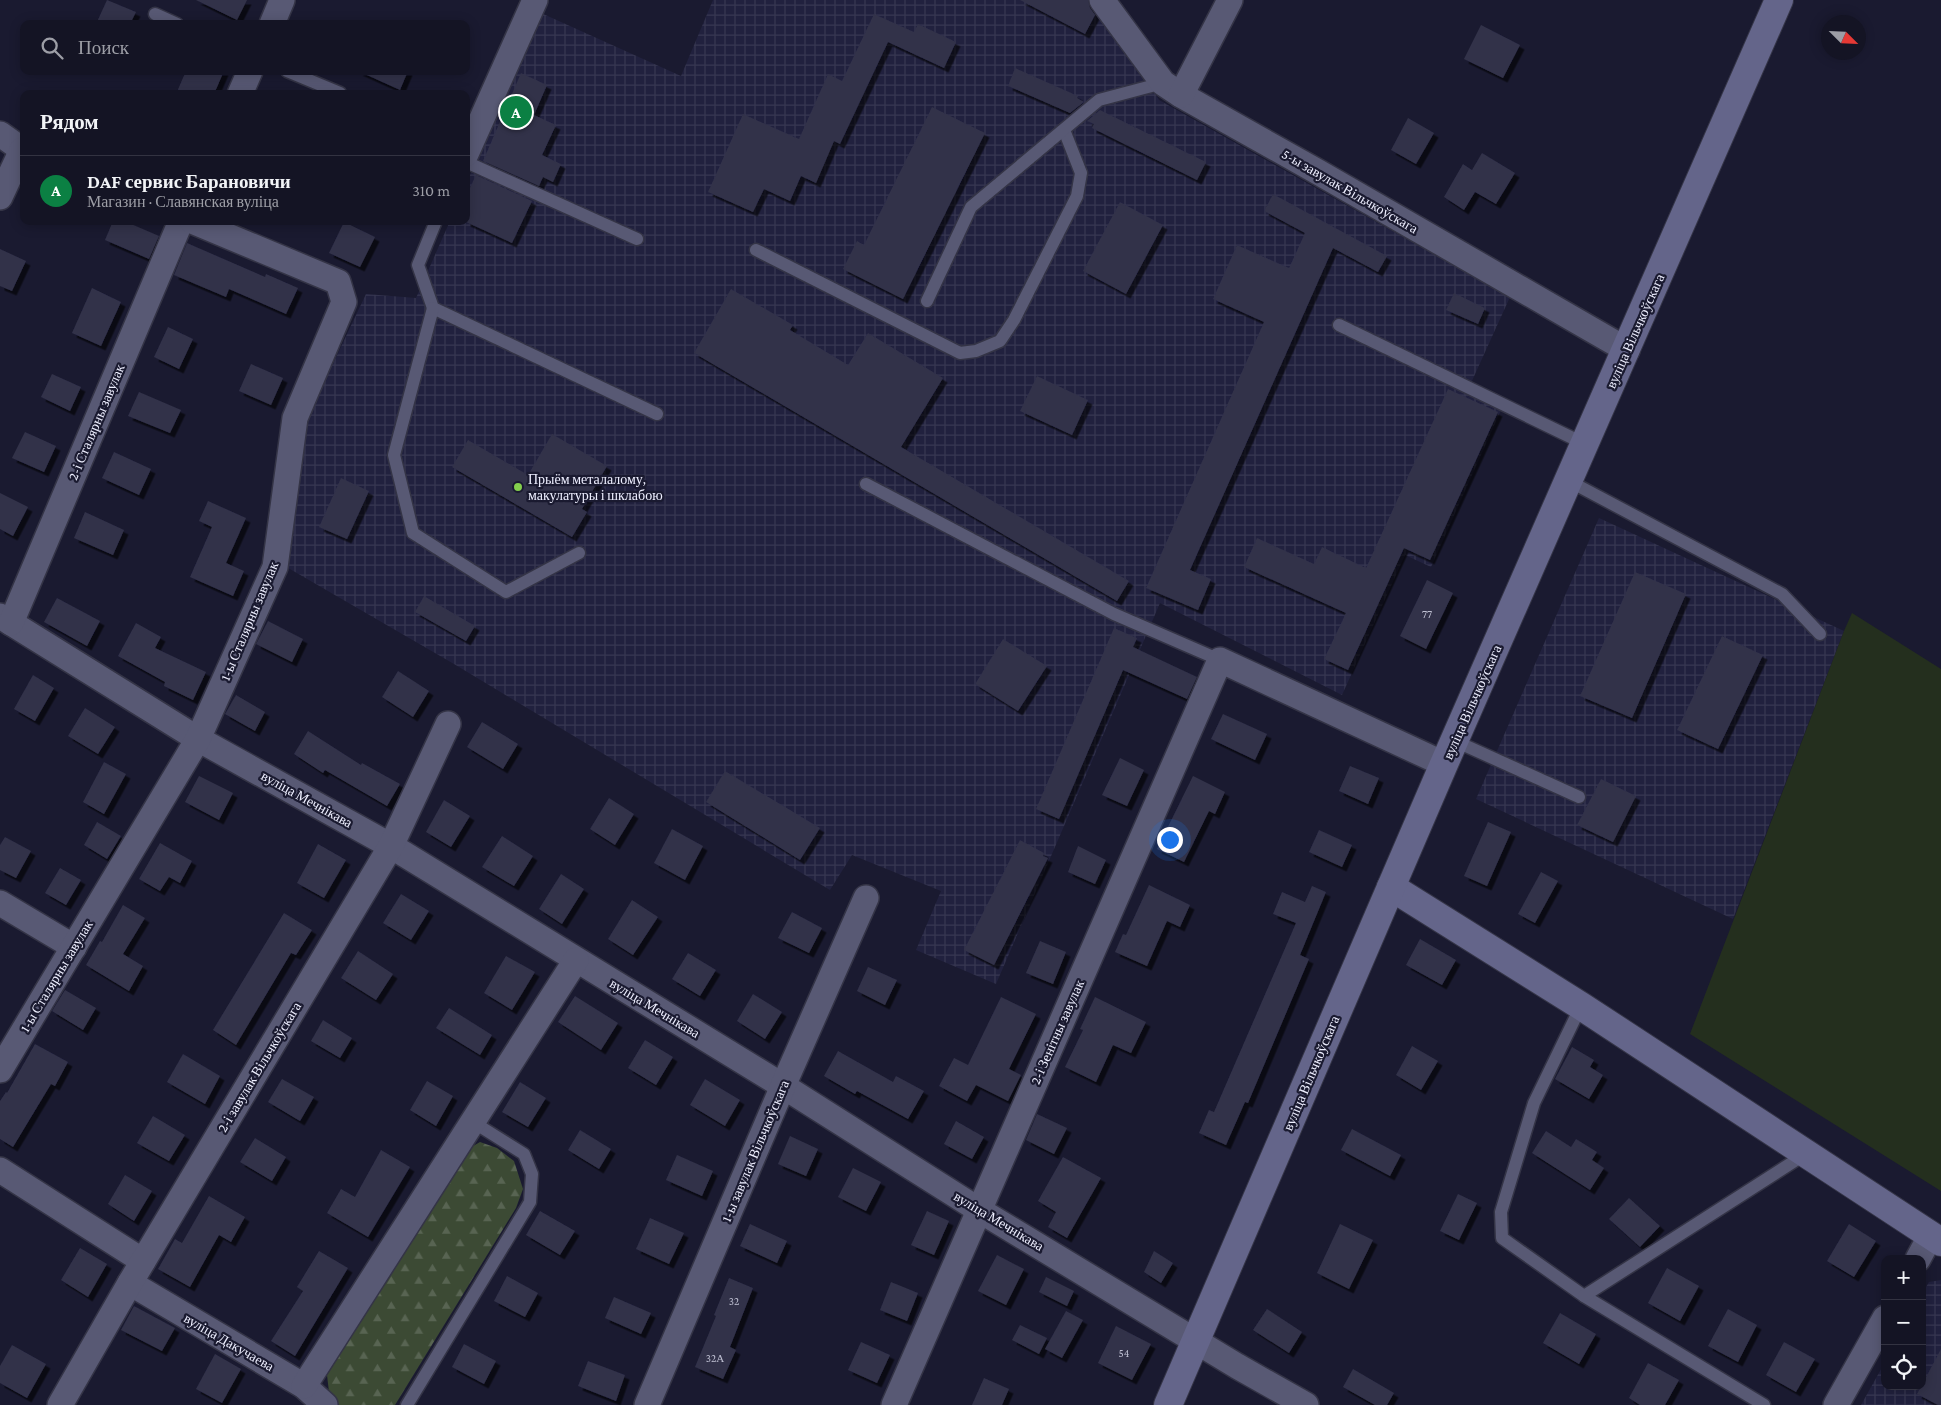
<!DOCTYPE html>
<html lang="ru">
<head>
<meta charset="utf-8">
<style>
  :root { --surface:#141424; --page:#1d1d2c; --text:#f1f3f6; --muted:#9d9ea6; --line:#333341; --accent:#0b8043 }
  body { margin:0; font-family:"Crimson Pro",serif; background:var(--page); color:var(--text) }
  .controls { position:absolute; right:15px; bottom:15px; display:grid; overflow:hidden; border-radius:10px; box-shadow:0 2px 12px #0003 }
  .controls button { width:45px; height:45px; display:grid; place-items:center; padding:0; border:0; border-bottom:1px solid var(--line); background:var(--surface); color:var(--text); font:25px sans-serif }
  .compass { position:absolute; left:1821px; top:15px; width:45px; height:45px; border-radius:50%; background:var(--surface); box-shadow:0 2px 12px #0003; rotate:114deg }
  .you { position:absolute; left:1169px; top:839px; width:18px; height:18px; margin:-12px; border:4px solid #fff; border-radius:50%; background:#1a73e8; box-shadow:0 0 0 8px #1a73e833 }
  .badge { display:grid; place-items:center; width:32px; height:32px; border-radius:50%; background:var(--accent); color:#fff; font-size:16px; font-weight:700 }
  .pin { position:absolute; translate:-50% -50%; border:2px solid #fff; box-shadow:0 1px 5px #0006 }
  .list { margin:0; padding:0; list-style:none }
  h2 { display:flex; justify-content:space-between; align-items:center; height:65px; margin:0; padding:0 20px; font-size:21px }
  h2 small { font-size:16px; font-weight:400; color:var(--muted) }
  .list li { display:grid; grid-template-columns:32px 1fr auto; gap:15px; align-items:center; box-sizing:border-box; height:70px; padding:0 20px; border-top:1px solid var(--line) }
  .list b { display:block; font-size:19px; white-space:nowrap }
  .list p { margin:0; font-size:16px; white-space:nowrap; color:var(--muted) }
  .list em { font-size:16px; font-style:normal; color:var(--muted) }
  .icon { flex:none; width:28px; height:28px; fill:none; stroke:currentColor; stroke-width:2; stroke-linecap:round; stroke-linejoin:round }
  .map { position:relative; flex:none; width:1941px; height:1405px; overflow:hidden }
  .search { position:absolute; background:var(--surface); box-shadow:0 2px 12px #0003; left:20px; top:20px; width:450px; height:55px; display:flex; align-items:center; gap:12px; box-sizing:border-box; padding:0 18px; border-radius:10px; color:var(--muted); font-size:19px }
  .panel { position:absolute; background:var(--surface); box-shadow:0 2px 12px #0003; left:20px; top:90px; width:450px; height:135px; border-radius:10px }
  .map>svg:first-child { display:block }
  .industrial { fill:url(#industrial-grid) }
  .green { fill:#242f1e }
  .forest { fill:url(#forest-firs) }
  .building { fill:#31314a; filter:url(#shadow) }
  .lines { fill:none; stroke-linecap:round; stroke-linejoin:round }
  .lane-casing { stroke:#343446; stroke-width:15 }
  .street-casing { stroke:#343446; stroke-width:28 }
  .secondary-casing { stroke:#343446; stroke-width:30 }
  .lane { stroke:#585974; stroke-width:12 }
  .street { stroke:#585974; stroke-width:25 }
  .secondary { stroke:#64658a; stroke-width:28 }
  .poi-dot { fill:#84cf4d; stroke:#1a1a30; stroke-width:2 }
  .labels { text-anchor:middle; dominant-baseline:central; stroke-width:4.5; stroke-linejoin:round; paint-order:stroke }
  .number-label { font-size:11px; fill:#bfc0d2 }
  .street-label { font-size:14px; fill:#eeefff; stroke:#1a1a30 }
  .poi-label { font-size:14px; fill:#eeefff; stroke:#1a1a30; text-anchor:start }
</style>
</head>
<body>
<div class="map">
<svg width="1941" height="1405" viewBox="0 0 1941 1405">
  <defs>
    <pattern id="industrial-grid" width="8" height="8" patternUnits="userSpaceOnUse" patternTransform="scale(1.25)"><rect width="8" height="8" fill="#21213e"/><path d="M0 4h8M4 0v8" fill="none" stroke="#373751"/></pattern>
    <pattern id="forest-firs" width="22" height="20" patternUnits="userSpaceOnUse" patternTransform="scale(1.25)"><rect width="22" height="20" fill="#3c4a34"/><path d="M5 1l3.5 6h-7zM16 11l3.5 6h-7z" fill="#586452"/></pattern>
    <filter id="shadow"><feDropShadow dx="4.5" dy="4.5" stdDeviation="0" flood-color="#0009"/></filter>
  </defs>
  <rect width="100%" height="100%" fill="#1a1a30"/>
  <!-- industrial -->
  <g class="industrial">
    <path d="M713,0H1098L1159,100L1510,297L1466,394L1501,410L1431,567L1405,555L1342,695L1160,603L996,984L916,950L941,891L852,855L830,890L454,664L283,565L300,433L366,294L416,298L450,221H466V184L541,13L681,76Z"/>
    <path d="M1599,518L1844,631L1733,919L1476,799Z"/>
    <path d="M1941,1280V1405H1861L1885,1362V1386H1922V1294L1929,1282Z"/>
  </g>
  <!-- green -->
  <path class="green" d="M1852,613L1941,669V1191L1690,1034L1844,631Z"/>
  <!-- forest -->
  <path class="forest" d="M480,1142L497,1148L514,1161L523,1189L516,1208L395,1405H339L329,1392L327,1375L468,1149Z"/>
  <!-- building -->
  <g class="building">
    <path d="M107,0L136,12L130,24H96Z"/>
    <path d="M196,0H247L237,20Z"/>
    <path d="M1020,0H1088L1090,8L1095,15L1085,34Z"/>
    <path d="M874,14L914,32L918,24L956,42L944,68L888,42L840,144L834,141L816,183L801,176L790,201L764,189L753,212L708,192L743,114L799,139L828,74L842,81Z"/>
    <path d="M1481,25L1520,45L1503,78L1464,59Z"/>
    <path d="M1015,68L1078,96L1077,98L1084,102L1070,113L1008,86Z"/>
    <path d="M186,71H224L214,94H176Z"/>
    <path d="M358,71H408L400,90Z"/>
    <path d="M521,73L547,85L534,115L556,125L542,155L561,164L553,182L543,177L539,186L483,161Z"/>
    <path d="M932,107L985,133L903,299L843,269L857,241L864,245Z"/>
    <path d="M1100,110L1206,162L1197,180L1092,128L1094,124L1087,121Z"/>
    <path d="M1408,118L1434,133L1416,164L1391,150Z"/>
    <path d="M1482,153L1515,173L1496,204L1475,192L1464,210L1444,197L1463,164L1472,170Z"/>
    <path d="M476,175L532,201L512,243L466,222V196Z"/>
    <path d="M1273,194L1387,256L1378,272L1333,248L1190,570L1211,579L1198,610L1146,588L1264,322L1213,299L1237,245L1289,268L1305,233L1264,211Z"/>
    <path d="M1120,202L1163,225L1126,294L1083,271Z"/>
    <path d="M113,221H124L159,236L149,259L105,240Z"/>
    <path d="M344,222L375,237L360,267L329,253Z"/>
    <path d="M187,243L265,277L266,274L298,288L286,314L229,289L226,297L174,275Z"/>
    <path d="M0,249L26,261L12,291L0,286Z"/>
    <path d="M92,288L121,302L101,346L72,333Z"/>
    <path d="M731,289L793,325L790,330L848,365L868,333L943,378L901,447L1129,581L1117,601L694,353Z"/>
    <path d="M1454,293L1485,308L1478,324L1446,310Z"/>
    <path d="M168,327L193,339L179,369L154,357Z"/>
    <path d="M251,364L283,378L271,405L239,391Z"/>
    <path d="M52,374L81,387L70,411L41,397Z"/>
    <path d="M1037,376L1088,400L1072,435L1020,411Z"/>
    <path d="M1448,389L1498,412L1430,560L1404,548L1348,670L1324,659L1346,613L1244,567L1257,538L1314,564L1322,547L1366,568Z"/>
    <path d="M139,392L181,410L170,433L128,416Z"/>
    <path d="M25,432L56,446L44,472L12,458Z"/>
    <path d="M552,434L607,466L582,509L587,512L572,537L452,467L468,440L528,475Z"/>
    <path d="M114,452L151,469L139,495L102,478Z"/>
    <path d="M341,478L369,491L347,539L319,527Z"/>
    <path d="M0,493L28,507L13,536L0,529Z"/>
    <path d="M208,501L246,518L226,563L244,571L233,596L190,577L212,527L199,521Z"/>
    <path d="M85,512L124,530L113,555L74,538Z"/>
    <path d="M1635,572L1686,594L1632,718L1580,696Z"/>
    <path d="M1427,580L1453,593L1426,649L1400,636Z"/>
    <path d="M424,596L475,626L466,641L415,612Z"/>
    <path d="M57,598L100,621L87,646L44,622Z"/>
    <path d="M268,621L303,639L292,662L256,644Z"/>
    <path d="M136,623L161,637L155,648L206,672L193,700L164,686L165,682L118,656Z"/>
    <path d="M1114,628L1137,638L1133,647L1197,677L1187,699L1123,670L1059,819L1036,809Z"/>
    <path d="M1722,636L1763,655L1718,749L1677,730Z"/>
    <path d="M1003,639L1047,666L1018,711L975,684Z"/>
    <path d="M398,671L429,691L413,717L382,697Z"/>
    <path d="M33,675L54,688L35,721L14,709Z"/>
    <path d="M236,695L265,712L255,731L225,714Z"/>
    <path d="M85,708L115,727L98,754L68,736Z"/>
    <path d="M1223,714L1267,734L1255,760L1211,739Z"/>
    <path d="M482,722L518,744L503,769L467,747Z"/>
    <path d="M308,731L361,765L362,763L400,784L387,806L325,770L323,773L294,754Z"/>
    <path d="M1120,758L1144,770L1127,806L1102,795Z"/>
    <path d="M104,762L126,774L104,814L83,802Z"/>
    <path d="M1350,766L1379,778L1368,804L1339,791Z"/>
    <path d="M725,771L820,828L800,860L706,802Z"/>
    <path d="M199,776L233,793L219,820L185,802Z"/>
    <path d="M1193,776L1225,792L1215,814L1209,811L1184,862L1157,849Z"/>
    <path d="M1601,779L1636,796L1613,842L1577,825Z"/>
    <path d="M609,798L634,814L615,845L590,829Z"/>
    <path d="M444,800L470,816L451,847L426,832Z"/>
    <path d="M97,822L121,836L107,859L84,845Z"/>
    <path d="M1488,822L1511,832L1487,886L1464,876Z"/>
    <path d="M672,829L703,846L685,880L654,863Z"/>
    <path d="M1319,830L1352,845L1342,867L1309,852Z"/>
    <path d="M502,836L533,856L514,886L482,867Z"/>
    <path d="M5,837L31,851L16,878L0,870V845Z"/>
    <path d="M1020,840L1044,853L1043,856L1048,858L994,965L964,950Z"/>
    <path d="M160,843L192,861L180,883L169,877L160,891L139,879Z"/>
    <path d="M318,844L346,860L324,898L297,883Z"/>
    <path d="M1078,846L1106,860L1095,884L1068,872Z"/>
    <path d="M60,868L81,880L66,905L45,893Z"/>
    <path d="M1541,872L1558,881L1535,923L1518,914Z"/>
    <path d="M561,874L584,889L562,924L539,909Z"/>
    <path d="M1149,885L1190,905L1180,927L1167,921L1147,966L1115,952L1123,934L1126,935Z"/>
    <path d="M1312,886L1326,892L1300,955L1309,959L1248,1103L1245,1102L1226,1145L1199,1133L1209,1110L1214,1112L1296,923L1273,914L1282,892L1305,902Z"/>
    <path d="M401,894L429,911L411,940L383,923Z"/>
    <path d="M632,900L658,917L633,955L608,939Z"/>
    <path d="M123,905L145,918L123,954L143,966L129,991L86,965L100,941L102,942Z"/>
    <path d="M792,912L822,928L809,953L778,938Z"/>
    <path d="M284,913L312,930L296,955L291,953L236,1045L213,1030Z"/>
    <path d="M1420,939L1456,960L1442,985L1406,965Z"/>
    <path d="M1040,941L1066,952L1053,984L1026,973Z"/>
    <path d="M358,951L393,974L376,1000L341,978Z"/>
    <path d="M688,953L716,970L700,996L672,979Z"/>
    <path d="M506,956L535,972L512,1010L484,993Z"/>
    <path d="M868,967L897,980L885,1005L857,991Z"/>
    <path d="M65,990L96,1008L83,1030L52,1011Z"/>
    <path d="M753,994L782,1012L765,1039L737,1021Z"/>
    <path d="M575,996L618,1023L601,1050L558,1022Z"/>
    <path d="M1001,997L1036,1014L1009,1069L1021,1075L1008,1101L976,1085L967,1101L939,1086L954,1058L968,1065Z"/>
    <path d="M1095,997L1146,1022L1131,1053L1113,1045L1096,1082L1065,1067L1083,1030L1080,1029Z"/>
    <path d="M449,1008L492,1035L480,1055L436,1028Z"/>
    <path d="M323,1020L352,1038L340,1058L311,1041Z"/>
    <path d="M645,1040L673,1057L656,1085L628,1068Z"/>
    <path d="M35,1044L68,1062L55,1086L51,1084L13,1147L0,1139V1101L6,1092L7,1093Z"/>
    <path d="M1412,1046L1438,1061L1421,1090L1396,1075Z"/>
    <path d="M1572,1047L1594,1060L1590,1067L1603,1075L1589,1099L1555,1079Z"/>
    <path d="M838,1051L893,1082L896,1076L924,1091L908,1119L857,1091L855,1094L824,1076Z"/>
    <path d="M183,1054L220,1076L205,1104L167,1082Z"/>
    <path d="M282,1079L314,1097L300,1121L268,1102Z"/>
    <path d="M705,1079L740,1100L725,1126L690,1105Z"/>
    <path d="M427,1081L453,1096L436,1126L410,1110Z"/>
    <path d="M520,1082L546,1098L528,1127L502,1112Z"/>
    <path d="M1037,1114L1067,1128L1054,1154L1026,1140Z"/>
    <path d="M153,1116L185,1135L169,1161L137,1143Z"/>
    <path d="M956,1121L984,1137L972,1159L944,1144Z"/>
    <path d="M1352,1129L1401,1155L1390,1176L1341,1150Z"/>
    <path d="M580,1130L611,1149L599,1169L568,1150Z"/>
    <path d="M1546,1131L1571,1147L1576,1139L1597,1152L1592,1160L1604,1168L1590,1190L1532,1153Z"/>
    <path d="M790,1136L818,1149L806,1176L778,1164Z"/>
    <path d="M255,1138L286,1157L272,1181L240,1162Z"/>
    <path d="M381,1150L410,1167L368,1237L327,1213L341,1189L355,1197Z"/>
    <path d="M677,1155L713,1171L702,1196L666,1180Z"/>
    <path d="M1063,1157L1101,1178L1067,1238L1048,1227L1056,1212L1038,1201Z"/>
    <path d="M853,1168L881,1182L866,1211L838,1197Z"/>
    <path d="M125,1175L152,1191L134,1221L108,1204Z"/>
    <path d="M1458,1194L1477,1203L1459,1240L1440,1231Z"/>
    <path d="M209,1196L245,1217L231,1242L219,1235L190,1287L158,1269L175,1239L182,1243Z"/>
    <path d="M1629,1198L1660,1226L1640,1247L1609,1219Z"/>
    <path d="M540,1211L575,1231L560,1255L526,1235Z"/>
    <path d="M927,1211L949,1221L934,1255L911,1245Z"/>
    <path d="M650,1218L684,1233L669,1264L636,1249Z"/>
    <path d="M750,1224L787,1241L777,1263L740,1246Z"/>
    <path d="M1340,1224L1373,1240L1349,1289L1317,1273Z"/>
    <path d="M1849,1224L1876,1241L1854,1277L1827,1261Z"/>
    <path d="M80,1248L107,1264L88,1297L61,1280Z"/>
    <path d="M319,1251L348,1268L295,1356L271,1341L303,1291L297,1287Z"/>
    <path d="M1154,1251L1173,1263L1161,1283L1144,1272Z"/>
    <path d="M997,1255L1024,1269L1006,1305L978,1291Z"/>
    <path d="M1667,1268L1699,1286L1680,1321L1648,1303Z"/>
    <path d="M507,1276L538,1293L525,1317L494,1301Z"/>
    <path d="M1046,1277L1074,1291L1067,1306L1039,1292Z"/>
    <path d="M729,1278L753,1288L730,1347L736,1350L723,1379L695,1367L716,1316L714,1315Z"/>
    <path d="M891,1282L918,1293L907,1321L880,1310Z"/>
    <path d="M614,1297L651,1313L641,1334L605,1318Z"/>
    <path d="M134,1306L175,1328L162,1351L121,1330Z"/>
    <path d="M1267,1309L1302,1332L1289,1353L1253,1330Z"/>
    <path d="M1728,1309L1757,1325L1738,1362L1708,1346Z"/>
    <path d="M1066,1311L1083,1320L1062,1358L1045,1349Z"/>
    <path d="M1560,1313L1596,1334L1579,1364L1543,1343Z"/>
    <path d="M1020,1325L1047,1338L1039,1354L1012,1340Z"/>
    <path d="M1116,1326L1151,1344L1132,1380L1098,1363Z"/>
    <path d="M861,1342L890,1355L877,1383L848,1370Z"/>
    <path d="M1784,1342L1815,1359L1796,1392L1766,1375Z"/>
    <path d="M464,1344L496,1361L484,1384L452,1367Z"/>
    <path d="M12,1345L46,1364L27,1398L0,1383V1366Z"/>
    <path d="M1941,1349V1405H1938L1917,1394Z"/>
    <path d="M215,1354L241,1369L222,1403L196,1389Z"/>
    <path d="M588,1361L625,1375L616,1401L578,1386Z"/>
    <path d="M1648,1363L1679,1380L1665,1405H1640L1629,1398Z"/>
    <path d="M1353,1369L1394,1393L1387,1405H1375L1343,1387Z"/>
    <path d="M984,1378L1009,1389L1002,1405H972Z"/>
  </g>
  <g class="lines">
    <!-- lane casing -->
    <g class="lane-casing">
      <g id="lane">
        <path d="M155,14L177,24"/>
        <path d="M287,71L340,93"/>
        <path d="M466,162L637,239"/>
        <path d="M436,221L418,265L433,308L657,414"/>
        <path d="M756,250L960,353L976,351L1000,341L1014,320L1077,196L1081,173L1064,130"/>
        <path d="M927,301L971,207L1099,100L1163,83"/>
        <path d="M433,308L394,455L413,533L506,592L579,553"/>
        <path d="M1339,325L1585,444"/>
        <path d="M1569,481L1782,594L1820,634"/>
        <path d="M866,484L1114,614L1220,660"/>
        <path d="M1455,741L1579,797"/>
        <path d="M1581,1006L1534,1103L1501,1212L1502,1238L1584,1296L1764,1405"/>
        <path d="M1584,1296L1807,1153"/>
        <path d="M407,1405L530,1202L532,1174L524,1154L473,1122"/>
      </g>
    </g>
    <!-- street casing -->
    <g class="street-casing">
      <g id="street">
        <path d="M1102,0L1163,83L1181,95L1318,172L1627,350"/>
        <path d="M272,24L282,0"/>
        <path d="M240,94L250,71"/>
        <path d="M1181,95L1230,0"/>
        <path d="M0,134L24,151"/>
        <path d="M466,154L535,0"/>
        <path d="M0,197L22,150"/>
        <path d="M0,616L198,739L391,846L783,1086L979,1210L1237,1366L1306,1405"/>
        <path d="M11,623L181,221"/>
        <path d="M0,903L74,947"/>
        <path d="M0,1070L198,739L275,567L295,418L344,302L338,282L192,221"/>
        <path d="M0,1170L143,1261"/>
        <path d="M1918,1259L1931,1235"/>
        <path d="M130,1283L304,1386L325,1405"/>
        <path d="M304,1386L576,960"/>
        <path d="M60,1405L130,1283L391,846L448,724"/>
        <path d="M647,1405L783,1086L866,898"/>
        <path d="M894,1405L1220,660L1444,764"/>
        <path d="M1836,1405L1885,1318"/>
      </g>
    </g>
    <!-- secondary casing -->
    <g class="secondary-casing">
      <g id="secondary">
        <path d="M1391,887L1581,1006L1941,1242"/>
        <path d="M1168,1405L1444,764L1779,0"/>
      </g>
    </g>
    <!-- lane -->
    <use href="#lane" class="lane"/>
    <!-- street -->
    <use href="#street" class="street"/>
    <!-- secondary -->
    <use href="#secondary" class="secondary"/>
  </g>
  <!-- markers -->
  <circle class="poi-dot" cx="518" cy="487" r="5"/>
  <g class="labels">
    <!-- number labels -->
    <g class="number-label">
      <text x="1427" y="614">77</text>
      <text x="734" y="1301">32</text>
      <text x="1124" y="1353">54</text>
      <text x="715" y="1358">32А</text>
    </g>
    <!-- street labels -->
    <g class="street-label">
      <text transform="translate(1350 191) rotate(30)">5-ы завулак Вільчкоўскага</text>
      <text transform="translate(1635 331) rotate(-66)">вуліца Вільчкоўскага</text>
      <text transform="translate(96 422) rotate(-67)">2-і Сталярны завулак</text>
      <text transform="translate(249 621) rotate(-67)">1-ы Сталярны завулак</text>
      <text transform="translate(1472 702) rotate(-66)">вуліца Вільчкоўскага</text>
      <text transform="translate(307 799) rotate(29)">вуліца Мечнікава</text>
      <text transform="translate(56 976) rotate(-59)">1-ы Сталярны завулак</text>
      <text transform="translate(655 1008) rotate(31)">вуліца Мечнікава</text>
      <text transform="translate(1057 1032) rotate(-66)">2-і Зенітны завулак</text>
      <text transform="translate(259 1067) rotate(-59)">2-і завулак Вільчкоўскага</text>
      <text transform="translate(1311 1073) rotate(-67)">вуліца Вільчкоўскага</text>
      <text transform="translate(755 1151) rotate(-67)">1-ы завулак Вільчкоўскага</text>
      <text transform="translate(999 1221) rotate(31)">вуліца Мечнікава</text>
      <text transform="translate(229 1342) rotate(30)">вуліца Дакучаева</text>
    </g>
    <!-- poi labels -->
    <g class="poi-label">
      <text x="528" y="479">Прыём металалому,<tspan x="528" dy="16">макулатуры і шклабою</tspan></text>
    </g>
  </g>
</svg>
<div class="controls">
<button>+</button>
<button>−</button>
<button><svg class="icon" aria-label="locate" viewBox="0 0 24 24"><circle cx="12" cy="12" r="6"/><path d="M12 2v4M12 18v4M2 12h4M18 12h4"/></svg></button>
</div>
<svg class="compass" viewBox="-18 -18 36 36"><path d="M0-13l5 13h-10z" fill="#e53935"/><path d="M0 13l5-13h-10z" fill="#9d9ea6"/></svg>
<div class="you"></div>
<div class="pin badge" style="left:516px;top:112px">A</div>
<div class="search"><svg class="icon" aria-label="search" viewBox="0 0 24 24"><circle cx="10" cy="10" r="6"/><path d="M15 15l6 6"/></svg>Поиск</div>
<section class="panel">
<h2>Рядом<small></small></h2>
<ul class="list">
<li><span class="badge">A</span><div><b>DAF сервис Барановичи</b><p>Магазин · Славянская вуліца</p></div><em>310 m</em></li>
</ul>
</section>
</div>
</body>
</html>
